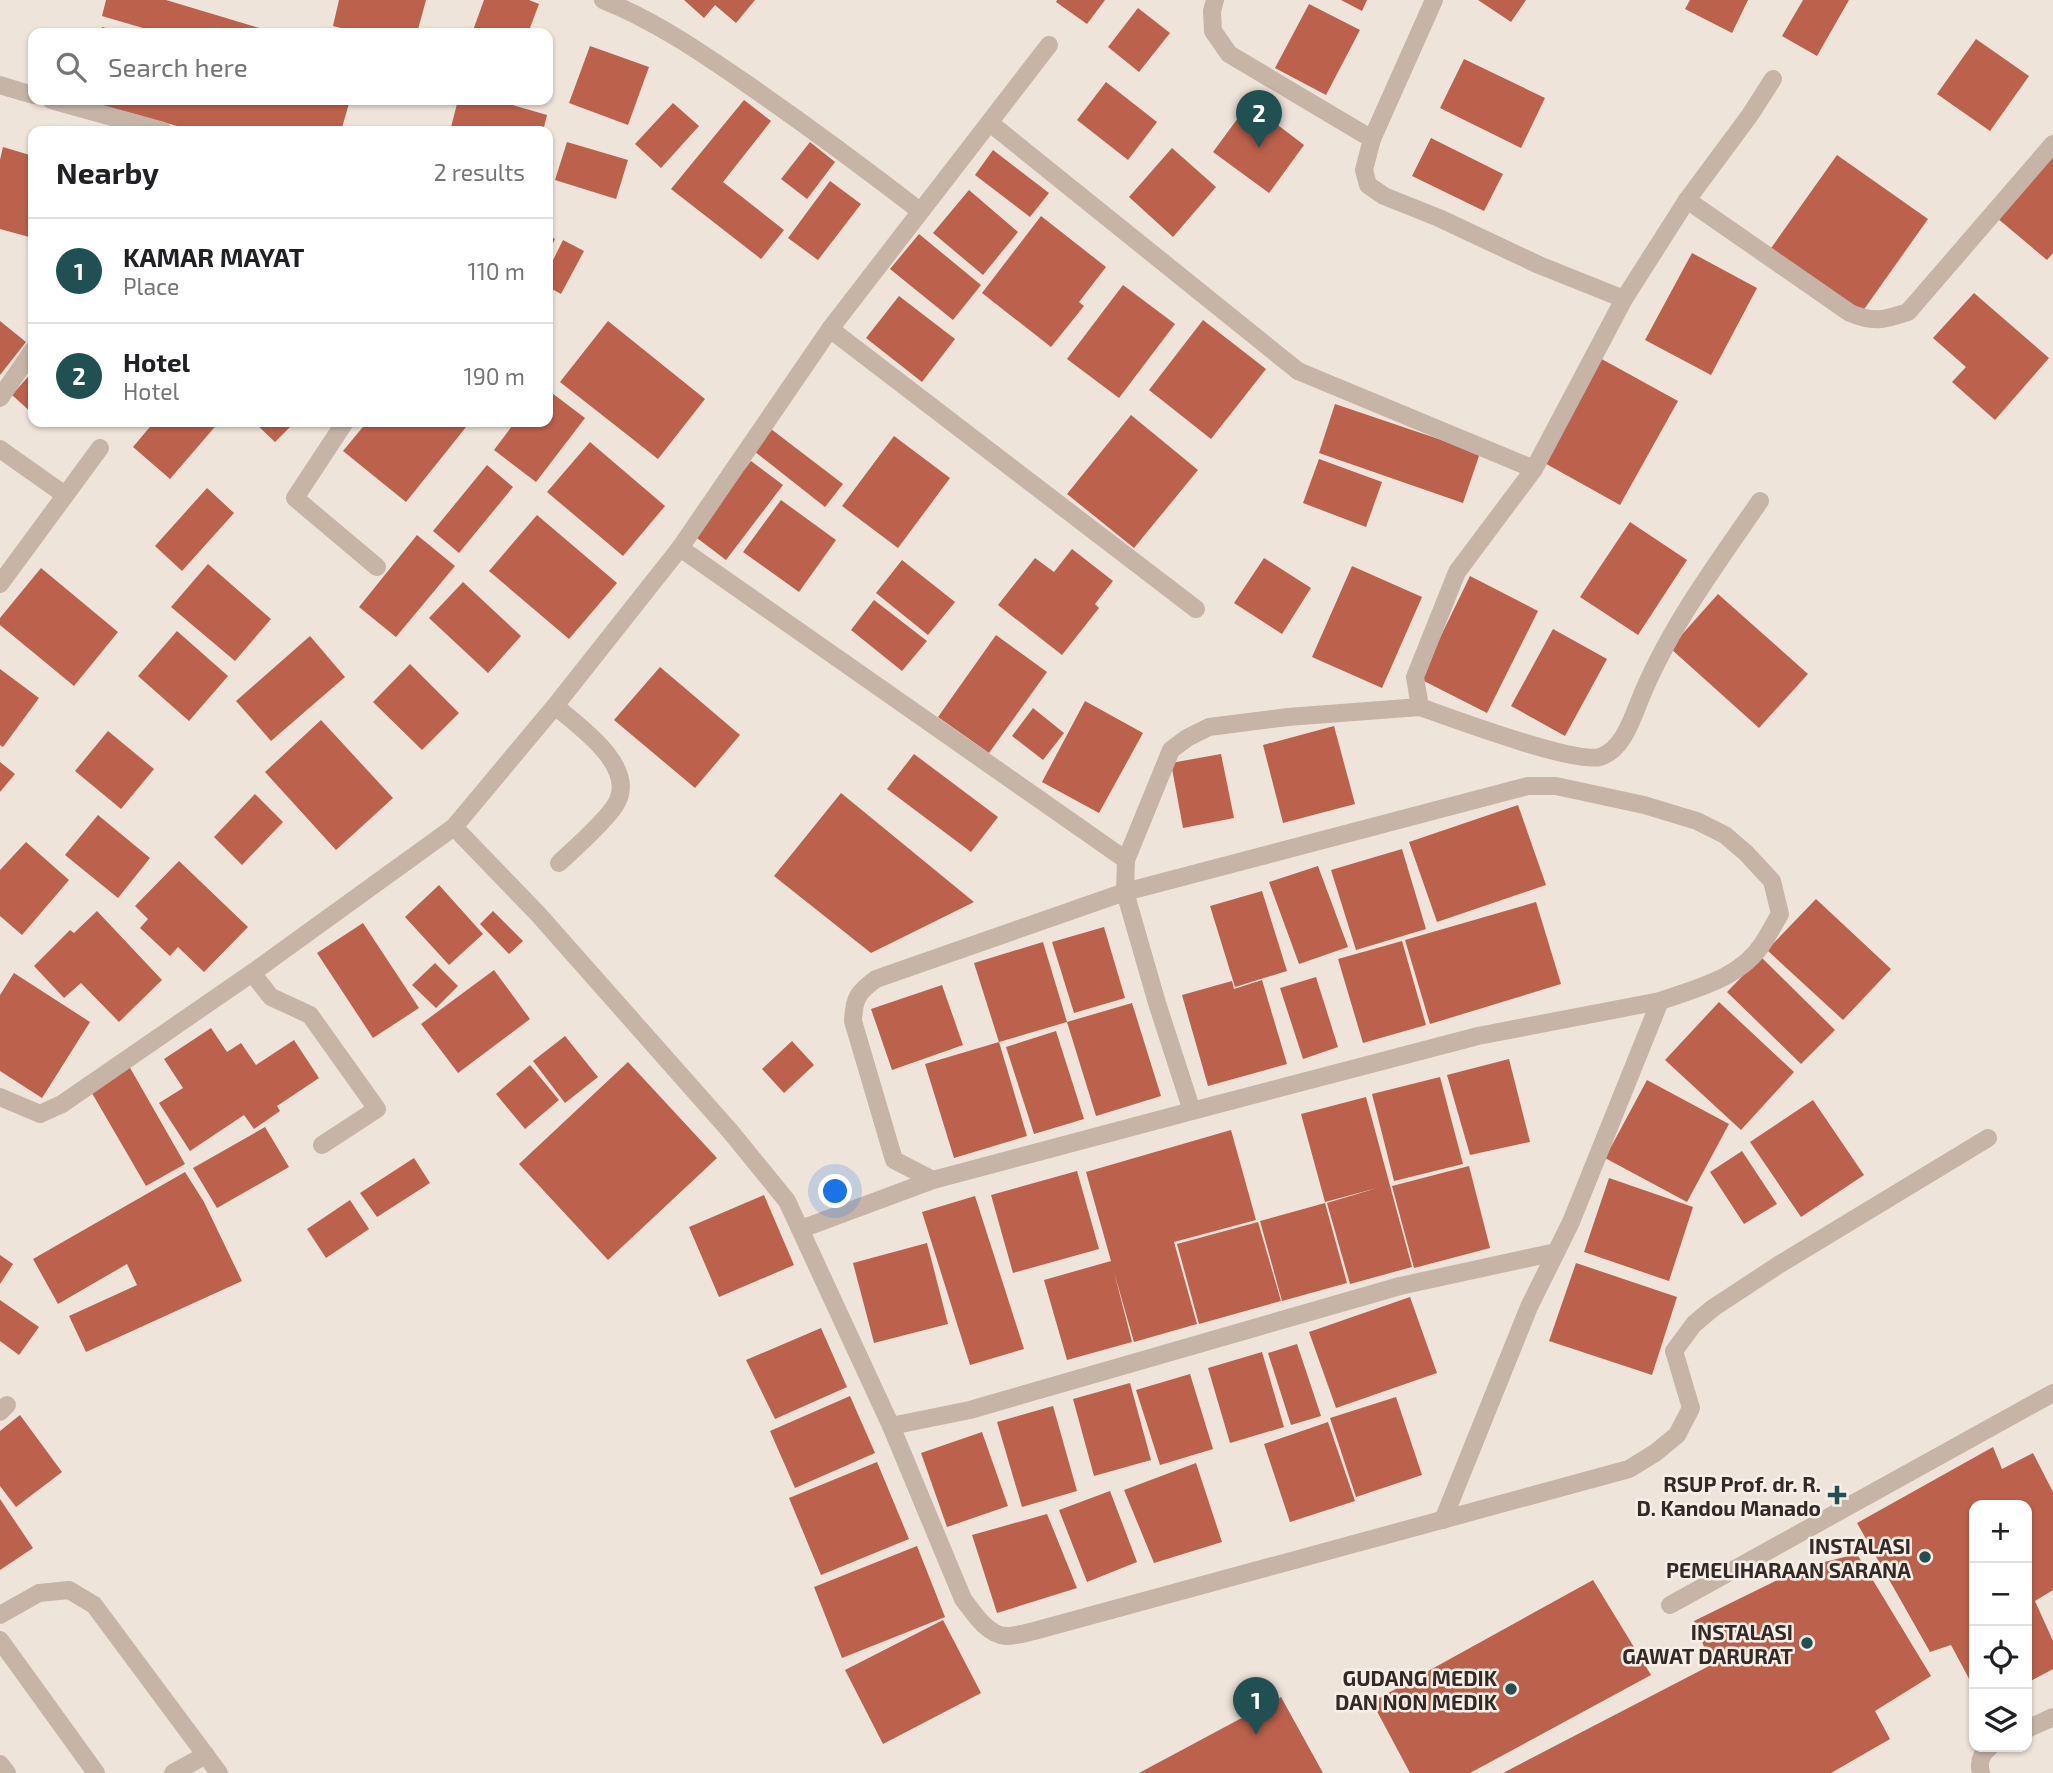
<!DOCTYPE html>
<html lang="en">
<head>
<meta charset="utf-8">
<style>
  :root { --surface:#fff; --page:#f6f6f6; --text:#202124; --muted:#757577; --line:#e0e0e0; --accent:#205051 }
  body { margin:0; font-family:"Exo 2",sans-serif; background:var(--page); color:var(--text) }
  .controls { position:absolute; right:21px; bottom:21px; display:grid; overflow:hidden; border-radius:14px; box-shadow:0 2px 5px #0004 }
  .controls button { width:63px; height:63px; display:grid; place-items:center; padding:0; border:0; border-bottom:2px solid var(--line); background:var(--surface); color:var(--text); font:35px sans-serif }
  .you { position:absolute; left:836px; top:1192px; width:24px; height:24px; margin:-18px; border:5px solid #fff; border-radius:50%; background:#1a73e8; box-shadow:0 0 0 10px #1a73e833 }
  .badge { display:grid; place-items:center; width:46px; height:46px; border-radius:50%; background:var(--accent); color:#fff; font-size:23px; font-weight:700 }
  .pin { position:absolute; translate:-50% -58px; filter:drop-shadow(0 2px 4px #0008) }
  .pin::after { content:''; position:absolute; top:37px; width:24px; height:21px; background:inherit; clip-path:polygon(0 0,100% 0,50% 100%) }
  .list { margin:0; padding:0; list-style:none }
  h2 { display:flex; justify-content:space-between; align-items:center; height:91px; margin:0; padding:0 28px; font-size:30px }
  h2 small { font-size:23px; font-weight:400; color:var(--muted) }
  .list li { display:grid; grid-template-columns:46px 1fr auto; gap:21px; align-items:center; box-sizing:border-box; height:105px; padding:0 28px; border-top:2px solid var(--line) }
  .list b { display:block; font-size:26px; white-space:nowrap }
  .list p { margin:0; font-size:23px; white-space:nowrap; color:var(--muted) }
  .list em { font-size:23px; font-style:normal; color:var(--muted) }
  .icon { flex:none; width:38px; height:38px; fill:none; stroke:currentColor; stroke-width:2; stroke-linecap:round; stroke-linejoin:round }
  .map { position:relative; flex:none; width:2053px; height:1773px; overflow:hidden }
  .search { position:absolute; background:var(--surface); box-shadow:0 2px 5px #0004; left:28px; top:28px; width:525px; height:77px; display:flex; align-items:center; gap:18px; box-sizing:border-box; padding:0 24px; border-radius:14px; color:var(--muted); font-size:26px }
  .panel { position:absolute; background:var(--surface); box-shadow:0 2px 5px #0004; left:28px; top:126px; width:525px; height:301px; border-radius:14px }
  .map>svg:first-child { display:block }
  .building { fill:#bc614c }
  .lines { fill:none; stroke-linecap:round; stroke-linejoin:round }
  .service { stroke:#c6b4a7; stroke-width:18 }
  .minor { stroke:#c6b4a7; stroke-width:18 }
  .poi-dot { fill:#205051; stroke:#f7efe6; stroke-width:2.5 }
  .labels { text-anchor:middle; dominant-baseline:central; stroke-width:5; stroke-linejoin:round; paint-order:stroke }
  .poi-label { font-size:21px; font-weight:bold; fill:#332a27; stroke:#f7efe6; text-anchor:end }
</style>
</head>
<body>
<div class="map">
<svg width="2053" height="1773" viewBox="0 0 2053 1773">
  <rect width="100%" height="100%" fill="#efe4da"/>
  <!-- building -->
  <g class="building">
    <path d="M106,0H166L276,33H160L102,16Z"/>
    <path d="M339,0H426L417,33H360L333,26Z"/>
    <path d="M484,0H529L539,4L528,33H472Z"/>
    <path d="M684,0H755L736,23L715,5L704,18Z"/>
    <path d="M1057,0H1105L1087,24L1056,2Z"/>
    <path d="M1341,0H1367L1362,11Z"/>
    <path d="M1478,0H1526L1511,22Z"/>
    <path d="M1690,0H1748L1732,33L1685,9Z"/>
    <path d="M1803,0H1849L1817,56L1782,36Z"/>
    <path d="M1309,4L1360,30L1326,95L1275,68Z"/>
    <path d="M1138,8L1170,33L1139,72L1108,47Z"/>
    <path d="M102,27L121,32L120,33H100Z"/>
    <path d="M1976,39L2029,76L1990,131L1937,94Z"/>
    <path d="M590,46L649,67L628,125L569,103Z"/>
    <path d="M1464,59L1545,98L1521,148L1440,108Z"/>
    <path d="M1106,82L1157,122L1128,160L1077,120Z"/>
    <path d="M350,100L341,131H195L87,101Z"/>
    <path d="M458,100H495L547,115L543,131H450Z"/>
    <path d="M744,100L771,121L723,182L784,230L761,259L671,189Z"/>
    <path d="M673,103L699,126L661,168L635,144Z"/>
    <path d="M1249,103L1304,145L1269,193L1213,152Z"/>
    <path d="M1431,138L1503,174L1484,211L1412,176Z"/>
    <path d="M567,142L628,160L616,199L555,180Z"/>
    <path d="M810,142L835,162L807,199L781,179Z"/>
    <path d="M3,147L33,156V238L0,229V160Z"/>
    <path d="M1172,148L1216,187L1173,237L1129,197Z"/>
    <path d="M993,150L1049,193L1030,217L975,175Z"/>
    <path d="M1837,155L1928,219L1860,315L1769,251Z"/>
    <path d="M2053,155V253L2047,260L1997,218Z"/>
    <path d="M830,181L861,204L818,260L788,238Z"/>
    <path d="M969,190L1018,232L983,275L933,233Z"/>
    <path d="M1041,216L1106,267L1079,302L1084,306L1051,347L982,293Z"/>
    <path d="M919,234L981,285L953,320L890,269Z"/>
    <path d="M548,235L555,239L548,253Z"/>
    <path d="M563,240L584,251L561,294L552,289L548,298V270Z"/>
    <path d="M1692,253L1757,288L1711,375L1645,340Z"/>
    <path d="M1123,285L1175,324L1119,398L1067,359Z"/>
    <path d="M1974,293L2049,358L1995,420L1952,382L1966,367L1933,338Z"/>
    <path d="M899,296L955,339L922,382L866,338Z"/>
    <path d="M1203,320L1266,369L1211,439L1149,390Z"/>
    <path d="M0,321L26,342L0,375Z"/>
    <path d="M608,321L705,399L658,459L560,382Z"/>
    <path d="M1598,357L1678,401L1620,505L1541,461Z"/>
    <path d="M33,371V414L12,395Z"/>
    <path d="M548,390L585,418L536,482L494,450L515,422H548Z"/>
    <path d="M1335,404L1480,453L1463,503L1319,453Z"/>
    <path d="M1131,415L1198,470L1134,548L1067,494Z"/>
    <path d="M154,422H219L170,479L133,447Z"/>
    <path d="M254,422H295L275,442Z"/>
    <path d="M367,422H470L406,502L343,451Z"/>
    <path d="M771,429L843,484L825,507L754,451Z"/>
    <path d="M894,436L950,478L898,548L842,506Z"/>
    <path d="M590,442L665,506L623,556L547,492Z"/>
    <path d="M1319,459L1382,482L1366,527L1303,503Z"/>
    <path d="M751,461L783,485L726,560L693,535Z"/>
    <path d="M487,465L513,487L459,553L433,531Z"/>
    <path d="M207,488L234,513L182,571L155,546Z"/>
    <path d="M781,500L836,540L799,592L743,552Z"/>
    <path d="M537,515L617,583L569,639L489,571Z"/>
    <path d="M1630,522L1687,560L1638,635L1580,597Z"/>
    <path d="M417,535L455,566L396,637L359,607Z"/>
    <path d="M1072,549L1113,581L1095,604L1099,608L1062,655L998,605L1035,558L1054,572Z"/>
    <path d="M1264,558L1311,588L1282,634L1234,603Z"/>
    <path d="M902,560L955,602L928,635L876,593Z"/>
    <path d="M208,564L271,619L235,661L171,607Z"/>
    <path d="M1352,566L1422,597L1382,688L1312,657Z"/>
    <path d="M41,568L118,632L74,686L0,625V618Z"/>
    <path d="M1470,576L1538,611L1487,713L1420,679Z"/>
    <path d="M463,582L521,636L488,673L429,618Z"/>
    <path d="M1718,594L1808,674L1759,728L1670,648Z"/>
    <path d="M874,600L927,641L902,671L851,630Z"/>
    <path d="M1553,629L1607,659L1565,736L1511,706Z"/>
    <path d="M177,631L228,676L189,721L138,676Z"/>
    <path d="M996,635L1047,672L989,753L938,717Z"/>
    <path d="M310,636L345,677L271,741L236,701Z"/>
    <path d="M410,664L459,713L422,750L373,702Z"/>
    <path d="M660,667L740,735L695,788L614,720Z"/>
    <path d="M0,669L39,698L3,747L0,745Z"/>
    <path d="M1085,701L1143,733L1099,813L1042,782Z"/>
    <path d="M1033,708L1064,733L1043,760L1012,736Z"/>
    <path d="M321,720L393,798L336,850L265,772Z"/>
    <path d="M1334,726L1355,804L1283,823L1263,745Z"/>
    <path d="M108,731L154,769L121,809L75,771Z"/>
    <path d="M914,754L998,817L971,852L887,789Z"/>
    <path d="M1221,754L1234,818L1183,828L1171,763Z"/>
    <path d="M0,762L15,774L0,792Z"/>
    <path d="M841,793L974,902L871,953L774,876Z"/>
    <path d="M255,794L283,822L242,865L214,837Z"/>
    <path d="M1518,805L1546,885L1437,922L1409,842Z"/>
    <path d="M98,815L150,858L118,898L65,855Z"/>
    <path d="M26,842L69,880L22,935L0,916V870Z"/>
    <path d="M1402,849L1426,929L1356,950L1331,870Z"/>
    <path d="M179,861L248,927L204,972L178,947L170,956L140,928L148,919L135,906Z"/>
    <path d="M1318,866L1348,947L1299,964L1269,882Z"/>
    <path d="M439,885L483,934L449,965L405,917Z"/>
    <path d="M1262,891L1287,971L1235,987L1210,906Z"/>
    <path d="M1816,899L1891,969L1843,1020L1767,950Z"/>
    <path d="M1536,902L1561,984L1430,1024L1405,940Z"/>
    <path d="M97,911L162,980L119,1022L81,983L64,998L34,966L70,930L74,933Z"/>
    <path d="M493,911L523,941L509,954L480,924Z"/>
    <path d="M363,923L419,1008L373,1038L317,953Z"/>
    <path d="M1104,927L1125,998L1074,1013L1052,942Z"/>
    <path d="M1402,941L1426,1025L1363,1043L1338,959Z"/>
    <path d="M1043,942L1067,1022L1132,1003L1161,1096L1096,1116L1067,1022L999,1042L974,963Z"/>
    <path d="M1761,957L1835,1030L1801,1064L1727,992Z"/>
    <path d="M435,963L458,986L436,1008L412,985Z"/>
    <path d="M494,970L530,1019L458,1073L421,1024Z"/>
    <path d="M14,973L90,1022L42,1098L0,1071V995Z"/>
    <path d="M1316,977L1338,1047L1303,1059L1280,988Z"/>
    <path d="M1262,980L1287,1064L1208,1086L1182,995L1232,981L1234,989Z"/>
    <path d="M942,985L963,1045L892,1070L871,1009Z"/>
    <path d="M1719,1002L1794,1072L1741,1130L1665,1060Z"/>
    <path d="M211,1028L227,1052L241,1043L256,1065L294,1040L319,1078L277,1106L280,1111L254,1129L244,1115L190,1151L159,1103L183,1088L164,1059Z"/>
    <path d="M1056,1031L1084,1119L1034,1134L1006,1047Z"/>
    <path d="M565,1036L598,1077L565,1103L533,1061Z"/>
    <path d="M792,1041L814,1065L784,1093L762,1069Z"/>
    <path d="M999,1042L1027,1136L954,1158L925,1064Z"/>
    <path d="M1509,1059L1530,1142L1470,1155L1447,1075Z"/>
    <path d="M628,1062L717,1158L608,1260L519,1164Z"/>
    <path d="M530,1065L559,1100L525,1129L496,1094Z"/>
    <path d="M129,1066L185,1164L146,1186L89,1088Z"/>
    <path d="M1440,1077L1463,1164L1394,1181L1372,1094Z"/>
    <path d="M1647,1080L1729,1124L1687,1202L1605,1158Z"/>
    <path d="M1366,1097L1412,1267L1350,1284L1327,1203L1377,1188L1325,1202L1301,1114Z"/>
    <path d="M1813,1100L1864,1175L1801,1217L1750,1142Z"/>
    <path d="M265,1127L289,1167L217,1208L193,1168Z"/>
    <path d="M1231,1130L1256,1220L1174,1242L1197,1324L1134,1342L1114,1272L1132,1342L1067,1360L1044,1280L1111,1261L1086,1172Z"/>
    <path d="M1742,1151L1777,1204L1744,1224L1710,1172Z"/>
    <path d="M414,1158L430,1183L377,1217L360,1193Z"/>
    <path d="M1469,1166L1490,1248L1414,1268L1392,1186Z"/>
    <path d="M1077,1171L1099,1249L1013,1273L991,1195Z"/>
    <path d="M185,1172L204,1202L242,1281L86,1352L69,1316L137,1285L127,1264L58,1304L33,1259Z"/>
    <path d="M1609,1178L1693,1207L1669,1281L1584,1252Z"/>
    <path d="M764,1195L794,1265L719,1297L689,1227Z"/>
    <path d="M975,1196L1024,1349L970,1365L922,1212Z"/>
    <path d="M350,1200L369,1229L326,1258L307,1229Z"/>
    <path d="M1325,1203L1347,1283L1282,1301L1260,1221Z"/>
    <path d="M1258,1222L1281,1301L1199,1324L1177,1244Z"/>
    <path d="M927,1243L948,1324L874,1343L853,1263Z"/>
    <path d="M0,1255L13,1264L0,1284Z"/>
    <path d="M1576,1263L1677,1297L1652,1375L1549,1341Z"/>
    <path d="M1410,1297L1437,1373L1336,1408L1309,1332Z"/>
    <path d="M0,1300L39,1327L19,1355L0,1341Z"/>
    <path d="M821,1328L847,1387L775,1419L746,1360Z"/>
    <path d="M1297,1344L1321,1416L1291,1425L1268,1353Z"/>
    <path d="M1262,1352L1284,1427L1230,1443L1208,1368Z"/>
    <path d="M1190,1374L1213,1449L1160,1465L1136,1390Z"/>
    <path d="M1130,1383L1151,1460L1094,1476L1073,1399Z"/>
    <path d="M850,1396L875,1453L795,1488L770,1431Z"/>
    <path d="M1396,1397L1422,1475L1356,1497L1330,1418Z"/>
    <path d="M1053,1406L1077,1491L1022,1507L997,1422Z"/>
    <path d="M20,1415L62,1472L16,1507L0,1486V1431Z"/>
    <path d="M1328,1422L1355,1501L1290,1522L1264,1444Z"/>
    <path d="M982,1432L1008,1506L947,1527L921,1453Z"/>
    <path d="M1993,1447L2002,1469L2033,1453L2053,1492V1590L2035,1601L2053,1641V1669L2027,1683V1505H1974V1688L1951,1645L1930,1652L1857,1523Z"/>
    <path d="M877,1462L909,1539L821,1575L789,1498Z"/>
    <path d="M1196,1463L1222,1542L1154,1563L1124,1490Z"/>
    <path d="M1110,1491L1137,1562L1087,1582L1059,1510Z"/>
    <path d="M0,1499L33,1548L0,1570Z"/>
    <path d="M1047,1514L1077,1588L997,1613L972,1535Z"/>
    <path d="M917,1546L945,1617L842,1658L814,1587Z"/>
    <path d="M1857,1554L1931,1676L1875,1711L1890,1739L1831,1773H1503L1711,1665L1694,1621L1804,1567Z"/>
    <path d="M1593,1580L1651,1675L1470,1773H1410L1372,1702Z"/>
    <path d="M943,1620L981,1693L883,1744L845,1670Z"/>
    <path d="M1281,1697L1323,1773H1139Z"/>
  </g>
  <g class="lines">
    <!-- service -->
    <g class="service">
      <path d="M1298,371L1534,469"/>
      <path d="M555,706C579,726 638,767 616,804C606,821 574,849 559,863"/>
      <path d="M252,973L271,997L310,1015L377,1109L322,1145"/>
      <path d="M1670,1605L2053,1393"/>
      <path d="M0,1615L39,1593L69,1590L94,1605L219,1773"/>
      <path d="M0,1640L96,1773"/>
      <path d="M2027,1729L2053,1717"/>
      <path d="M0,1764L7,1773"/>
      <path d="M173,1773L206,1755"/>
      <path d="M1981,1773C1978,1762 1981,1754 1990,1747"/>
    </g>
    <!-- minor -->
    <g class="minor">
      <path d="M603,0C654,20 702,53 747,84C806,125 863,167 920,211"/>
      <path d="M1215,0L1212,11L1213,31L1229,54L1372,139"/>
      <path d="M1434,0L1372,139L1364,170L1368,185L1384,196L1439,218L1539,265L1624,299"/>
      <path d="M0,85L33,95"/>
      <path d="M51,100L163,131"/>
      <path d="M990,123L1298,371"/>
      <path d="M1687,200L1850,313C1874,323 1884,320 1908,312L2053,144"/>
      <path d="M830,329L1196,609"/>
      <path d="M0,398L33,350"/>
      <path d="M345,422L295,498L377,567"/>
      <path d="M0,449L65,495"/>
      <path d="M680,548L1126,860"/>
      <path d="M0,584L100,448"/>
      <path d="M1420,707C1451,718 1574,764 1600,757C1622,750 1631,722 1639,702C1668,629 1716,565 1760,501"/>
      <path d="M454,827L555,706L680,548L830,329L1049,45"/>
      <path d="M0,1097L40,1114L62,1104L252,973L454,827L538,914L730,1131L787,1201L891,1426L963,1599C973,1612 987,1635 1006,1636C1015,1636 1025,1633 1034,1631L1629,1469L1655,1453L1677,1435L1691,1408L1674,1351L1694,1324L1713,1308L1780,1264L1988,1138"/>
      <path d="M1192,1111L1157,1003L1125,892L1126,860L1171,750L1187,738L1209,727L1288,717L1420,707L1415,677L1457,572L1534,469L1624,299L1687,200L1750,115L1773,79"/>
      <path d="M933,1180L894,1160L853,1021C854,998 858,992 876,979L1125,892L1528,786H1556L1644,805L1697,821L1725,835L1746,853L1772,881L1780,914C1774,924 1769,934 1763,943C1741,978 1697,988 1660,1001L1571,1222L1529,1307L1443,1520"/>
      <path d="M801,1229L933,1180L1192,1111L1478,1036L1660,1001"/>
      <path d="M0,1412L7,1405"/>
      <path d="M891,1426L970,1410L1400,1286L1556,1252"/>
    </g>
  </g>
  <!-- markers -->
  <g class="poi-dot">
    <path d="M1833.5 1484.5h7v7h7v7h-7v7h-7v-7h-7v-7h7z"/>
    <circle cx="1925" cy="1557" r="7"/>
    <circle cx="1807" cy="1643" r="7"/>
    <circle cx="1511" cy="1689" r="7"/>
  </g>
  <g class="labels">
    <!-- poi labels -->
    <g class="poi-label">
      <text x="1821" y="1483">RSUP Prof. dr. R.<tspan x="1821" dy="24">D. Kandou Manado</tspan></text>
      <text x="1911" y="1545">INSTALASI<tspan x="1911" dy="24">PEMELIHARAAN SARANA</tspan></text>
      <text x="1793" y="1631">INSTALASI<tspan x="1793" dy="24">GAWAT DARURAT</tspan></text>
      <text x="1497" y="1677">GUDANG MEDIK<tspan x="1497" dy="24">DAN NON MEDIK</tspan></text>
    </g>
  </g>
</svg>
<div class="controls">
<button>+</button>
<button>−</button>
<button><svg class="icon" aria-label="locate" viewBox="0 0 24 24"><circle cx="12" cy="12" r="6"/><path d="M12 2v4M12 18v4M2 12h4M18 12h4"/></svg></button>
<button><svg class="icon" aria-label="layers" viewBox="0 0 24 24"><path d="M12 4l9 5-9 5-9-5zM3 14l9 5 9-5"/></svg></button>
</div>
<div class="you"></div>
<div class="pin badge" style="left:1256px;top:1735px">1</div>
<div class="pin badge" style="left:1259px;top:148px">2</div>
<div class="search"><svg class="icon" aria-label="search" viewBox="0 0 24 24"><circle cx="10" cy="10" r="6"/><path d="M15 15l6 6"/></svg>Search here</div>
<section class="panel">
<h2>Nearby<small>2 results</small></h2>
<ul class="list">
<li><span class="badge">1</span><div><b>KAMAR MAYAT</b><p>Place</p></div><em>110 m</em></li>
<li><span class="badge">2</span><div><b>Hotel</b><p>Hotel</p></div><em>190 m</em></li>
</ul>
</section>
</div>
</body>
</html>
